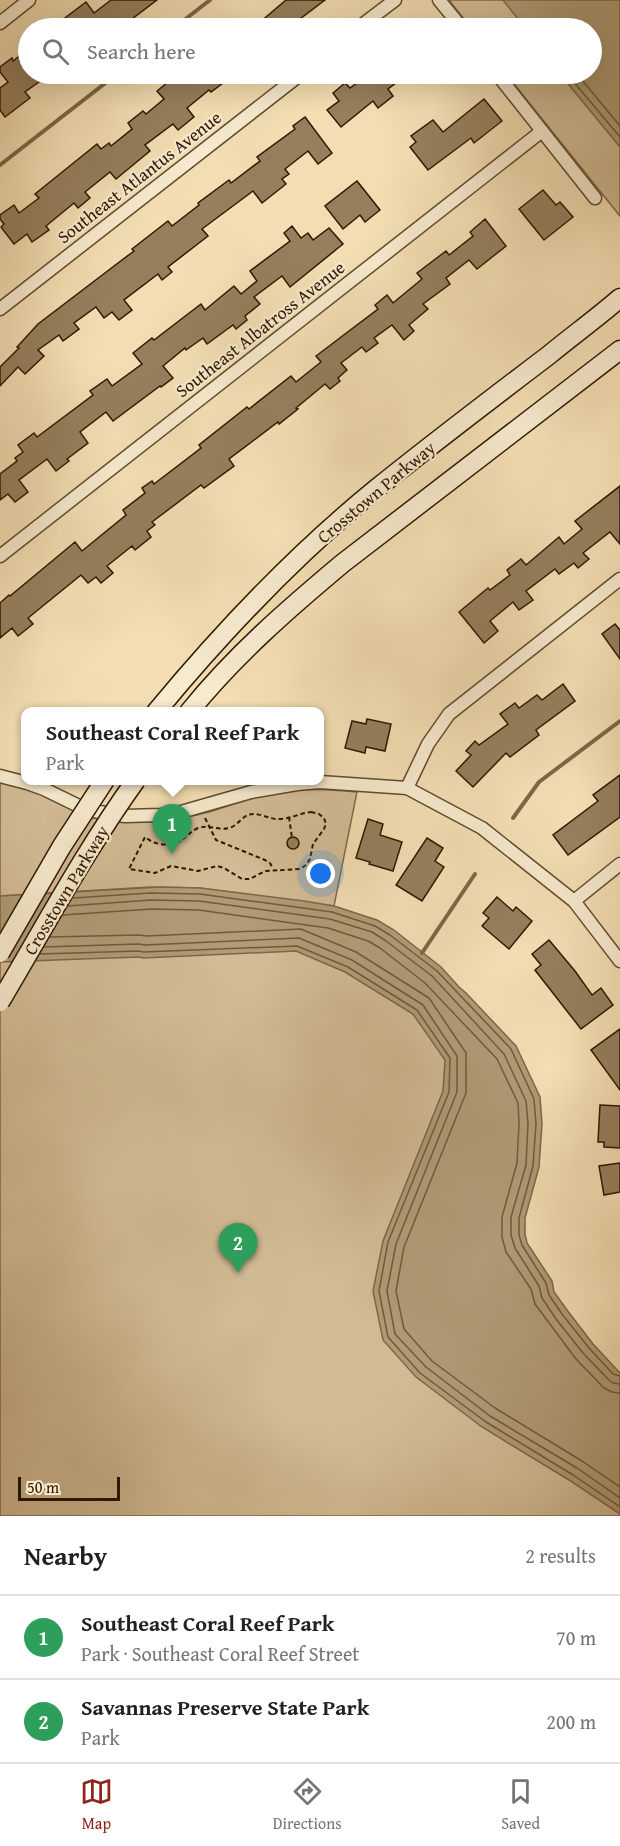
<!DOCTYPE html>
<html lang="en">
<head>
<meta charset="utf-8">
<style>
  :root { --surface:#fff; --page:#f2f2f2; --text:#202124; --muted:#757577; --line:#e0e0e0; --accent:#8f2418 }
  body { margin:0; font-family:"Gentium Book Plus",serif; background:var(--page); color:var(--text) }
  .scale { position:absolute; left:18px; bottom:15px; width:102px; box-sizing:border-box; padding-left:6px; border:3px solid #2f1800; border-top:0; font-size:16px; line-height:21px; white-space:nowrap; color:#2f1800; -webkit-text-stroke:4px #f7eace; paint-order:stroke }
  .you { position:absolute; left:321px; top:874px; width:21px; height:21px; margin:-15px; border:4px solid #fff; border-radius:50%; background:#1a73e8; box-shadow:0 0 0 9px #1a73e833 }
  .badge { display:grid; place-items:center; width:39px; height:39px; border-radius:50%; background:var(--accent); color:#fff; font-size:20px; font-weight:700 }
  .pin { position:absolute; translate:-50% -50px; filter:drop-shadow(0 2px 3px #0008) }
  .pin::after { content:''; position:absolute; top:32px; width:21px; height:18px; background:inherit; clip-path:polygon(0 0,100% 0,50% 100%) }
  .popup { position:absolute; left:21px; top:707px; width:303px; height:78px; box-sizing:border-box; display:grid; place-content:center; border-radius:12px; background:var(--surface); filter:drop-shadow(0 2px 4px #0005); font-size:20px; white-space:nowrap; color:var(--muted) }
  .popup b { font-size:22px; color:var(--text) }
  .popup::after { content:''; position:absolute; left:50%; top:100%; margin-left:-12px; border:12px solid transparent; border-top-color:var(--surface) }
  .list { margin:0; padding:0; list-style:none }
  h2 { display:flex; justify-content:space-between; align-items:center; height:78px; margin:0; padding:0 24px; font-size:26px }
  h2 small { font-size:20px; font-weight:400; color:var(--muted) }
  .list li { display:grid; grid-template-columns:39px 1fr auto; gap:18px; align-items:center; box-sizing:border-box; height:84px; padding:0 24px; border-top:2px solid var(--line) }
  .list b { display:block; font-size:22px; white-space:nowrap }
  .list p { margin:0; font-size:20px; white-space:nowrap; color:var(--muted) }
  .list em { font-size:20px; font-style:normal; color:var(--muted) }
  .icon { flex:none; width:33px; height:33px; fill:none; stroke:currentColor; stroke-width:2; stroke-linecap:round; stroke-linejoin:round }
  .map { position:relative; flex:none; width:620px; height:1516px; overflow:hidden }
  .search { position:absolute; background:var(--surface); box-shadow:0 6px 24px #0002; left:18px; right:18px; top:18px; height:66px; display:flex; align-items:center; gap:15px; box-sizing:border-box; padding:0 21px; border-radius:33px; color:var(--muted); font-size:22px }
  .sheet { height:246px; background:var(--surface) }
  nav { display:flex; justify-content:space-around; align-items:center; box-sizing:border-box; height:84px; border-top:2px solid var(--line); background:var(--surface); font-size:16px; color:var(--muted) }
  nav a { display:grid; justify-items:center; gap:3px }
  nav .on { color:var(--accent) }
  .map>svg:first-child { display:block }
  .green { fill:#d2bc95; stroke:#806a4a; stroke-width:1.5 }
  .water { fill:#b09b76; stroke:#7c6747; stroke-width:1.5 }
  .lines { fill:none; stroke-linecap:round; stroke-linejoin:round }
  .shore { stroke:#705a3b; stroke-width:1.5 }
  .stream { stroke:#7c6747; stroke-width:4 }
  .building { fill:#957f5d; stroke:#2f1800; stroke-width:1.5 }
  .street-casing { stroke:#604a2d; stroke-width:15 }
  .secondary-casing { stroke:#2f1800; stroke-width:21 }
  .path { stroke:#2f1800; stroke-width:2; stroke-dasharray:4.5 3; stroke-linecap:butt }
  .street { stroke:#f7eace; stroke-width:12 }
  .secondary { stroke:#f7eace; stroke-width:18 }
  .secondary-bridge-casing { stroke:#2f1800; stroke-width:21; stroke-linecap:butt }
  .secondary-bridge { stroke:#f7eace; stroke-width:18 }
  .labels { text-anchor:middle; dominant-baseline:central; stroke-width:4.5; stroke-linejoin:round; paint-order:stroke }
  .street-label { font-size:18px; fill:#2f1800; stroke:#f7eace }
</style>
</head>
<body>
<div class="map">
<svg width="620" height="1516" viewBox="0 0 620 1516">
  <rect width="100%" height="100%" fill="#f3deb3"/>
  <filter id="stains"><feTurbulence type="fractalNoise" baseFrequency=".00333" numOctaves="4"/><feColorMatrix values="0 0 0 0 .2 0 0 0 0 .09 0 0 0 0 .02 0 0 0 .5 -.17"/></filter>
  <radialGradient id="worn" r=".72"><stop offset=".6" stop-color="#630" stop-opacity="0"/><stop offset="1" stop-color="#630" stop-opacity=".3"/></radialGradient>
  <!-- green -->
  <g class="green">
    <path d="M449,0H620V216L506,74H592V28H471Z"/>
    <path d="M0,782C40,790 77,812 118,819C125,820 133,822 141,822C163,821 187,818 209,812C231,806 252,796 275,792C302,788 330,789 357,792L334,906L200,888L150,887L0,896Z"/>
    <path d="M0,931L374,949L461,1031L464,1212L620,1425V1516H0Z"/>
  </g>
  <!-- water -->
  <g class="water">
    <path d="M503,0H620V147L560,74H592V28H525Z"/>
    <path d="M161,887L200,888L304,901L334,906L377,920L394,930L441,967L459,987L466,993L516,1046L540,1097L542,1124L539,1167L525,1218V1234L527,1243L552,1281L554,1292L567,1310L593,1344L620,1373V1514L569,1480L482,1427L416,1377L383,1340L373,1291L383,1241L443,1091L445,1060L413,1014L345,972L296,951L143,958L139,957L0,962V896Z"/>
  </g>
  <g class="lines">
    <!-- shore -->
    <g class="shore">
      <path d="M567,74L620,137"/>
      <path d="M577,74L620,126"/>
      <path d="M73,898L150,893L200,894L332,912L375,926L390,935L437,971L511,1049L534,1099L536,1124L533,1166L519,1218V1235L522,1245L546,1283L549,1295L562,1314L589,1348L613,1374L620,1376"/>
      <path d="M68,906L151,900L199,901L330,919L372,932L386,941L432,976L504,1054L526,1101L528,1124L526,1165L511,1217V1235L515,1248L539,1286L542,1298L556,1319L583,1353L608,1379L613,1383L620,1384"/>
      <path d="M63,915L151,909L199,910L328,928L368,941L380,948L425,983L497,1059L518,1103L519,1124L517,1163L502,1217V1237L506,1252L531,1289L535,1304L576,1359L604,1388L612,1392L620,1393"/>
      <path d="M50,937L138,935L147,936L301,929L356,952L429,998L466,1053V1093L404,1247L396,1291L404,1329L432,1361L495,1408L582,1461L620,1487"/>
      <path d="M44,947L138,944L145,945L299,938L352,960L423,1005L457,1056V1092L396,1244L387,1291L395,1334L426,1367L490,1416L577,1468L620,1498"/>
      <path d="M40,954L138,951L144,952L297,946L348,967L417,1010L450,1058L449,1092L388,1242L379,1291L388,1337L420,1373L486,1422L573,1475L620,1507"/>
    </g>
    <!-- stream -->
    <g class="stream">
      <path d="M174,28L210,0"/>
      <path d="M0,165L117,74"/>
      <path d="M513,818L539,782L620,721"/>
      <path d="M422,953L475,874"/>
    </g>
  </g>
  <!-- building -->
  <g class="building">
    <path d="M111,0H157L120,28H73L65,18L86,2L94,13Z"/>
    <path d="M286,0H325L300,19L307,28H253Z"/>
    <path d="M28,49V74H50L25,92L30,98L5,117L0,110V88L8,82L0,72V67L12,58L13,61Z"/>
    <path d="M178,74H235L211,92L209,90L187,108L194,117L178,130L173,124L145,145L150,151L116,179L110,172L85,192L90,198L78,208L74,203L46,226L49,230L32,242L27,234L14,244L1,227L4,224L0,219V215L14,205L19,213L39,198L35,194L97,144L101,149L109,143L111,146L132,129L128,123L143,111L146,114L164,99L157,91Z"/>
    <path d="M369,74H408L388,89L393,96L378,108L373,101L341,127L327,110L339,101L333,93L345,83L350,88Z"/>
    <path d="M484,99L502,121L474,143L471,138L428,170L410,147L416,142L411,136L433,120L443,132Z"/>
    <path d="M305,117L332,153L318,164L308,151L285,169L289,174L282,179L286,184L262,203L253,191L202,229L208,236L168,267L172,272L162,280L158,274L124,300L132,310L119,320L112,312L104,318L96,307L74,323L79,329L63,341L59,335L38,350L44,356L25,374L18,367L0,386V367L19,348L17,347L38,324L118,263L134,251L132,249L168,221L172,226L199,205L198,203L229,180L231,183L260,161L257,157L295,129L293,126Z"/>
    <path d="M357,181L380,210L365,222L360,215L343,229L325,206Z"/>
    <path d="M543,190L556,205L560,202L573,217L544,240L519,209Z"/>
    <path d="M485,219L506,246L477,269L469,260L446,278L450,284L423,304L428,309L409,325L414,331L404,340L392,325L374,338L378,343L366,352L362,347L341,363L347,370L338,378L340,381L330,389L325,384L296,408L298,409L279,424L278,422L229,459L234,466L204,488L201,485L152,522L155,525L147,531L151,537L135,550L132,546L107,566L113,573L101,583L96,577L88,583L81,575L28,618L33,624L18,636L12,628L0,638V603L9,595L10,596L75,542L82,551L126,515L123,510L145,493L142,488L152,481L154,484L201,448L199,445L247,407L249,409L291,376L296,382L321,362L316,356L378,309L375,305L387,295L393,303L422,279L417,273L446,251L449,255L473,236L470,232Z"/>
    <path d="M292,226L301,238L308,233L313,240L329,228L343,244L290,287L282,276L254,297L260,304L245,316L247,320L236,329L233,325L207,344L203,338L186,350L185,348L163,366L173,378L161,387L160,386L113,421L106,412L80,432L88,443L67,459L69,461L56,471L47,459L19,480L28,492L15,502L8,494L0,500V474L17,461L15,458L23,452L18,445L34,433L37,437L93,395L90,391L107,379L112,386L142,364L133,353L152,338L154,340L201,304L205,310L234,286L241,294L257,281L250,271L290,241L284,233Z"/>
    <path d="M620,486V544L610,532L583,553L589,559L578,568L574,563L559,574L555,569L526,591L533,600L519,610L513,602L490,621L498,631L484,643L459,612L488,588L490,590L510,575L507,570L521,559L526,565L559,537L564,544L582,529L575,521Z"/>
    <path d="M615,624L620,630V659L602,634Z"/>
    <path d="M563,684L575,701L536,730L539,735L510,757L506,753L473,787L456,771L471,755L466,751L475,741L479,745L508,724L500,714L515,703L519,708L537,695L542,700Z"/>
    <path d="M367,719L391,724L385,751L366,747L365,753L345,748L352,721L366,724Z"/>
    <path d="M620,775V817L568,855L553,835L598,801L593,795Z"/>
    <path d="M368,819L383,824L380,835L402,842L393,871L369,864L370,862L356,858Z"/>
    <circle cx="293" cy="843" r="6"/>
    <path d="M427,838L443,848L435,861L444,867L422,901L396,885Z"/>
    <path d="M497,897L513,911L516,907L532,921L509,949L482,926L489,918L483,913Z"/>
    <path d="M549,940L575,971L592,995L601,988L613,1005L581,1029L535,970L541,965L532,954Z"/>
    <path d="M620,1029V1090L591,1050Z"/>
    <path d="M600,1105L620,1106V1148L604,1147V1142H598Z"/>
    <path d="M620,1163V1192L604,1195L599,1166Z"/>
  </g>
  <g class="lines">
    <!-- street casing -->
    <g class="street-casing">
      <g id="street">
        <path d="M439,0L462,28"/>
        <path d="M0,23L29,0"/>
        <path d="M358,28L395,0"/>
        <path d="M497,74L595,198"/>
        <path d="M0,309L301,74"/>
        <path d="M0,556L542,131"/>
        <path d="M0,776L27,783L44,789L87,810L125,816L161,815L181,812L251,792L297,784L320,782L407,788L482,828L574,901L620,961"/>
        <path d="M407,788L428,744L449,714L620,579"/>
        <path d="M574,901L620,864"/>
      </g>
    </g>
    <!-- secondary casing -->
    <g class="secondary-casing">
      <g id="secondary">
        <path d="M156,712C223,631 295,555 376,489C433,443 491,399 549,355C572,336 597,318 620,298"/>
        <path d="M189,712C234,656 288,609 343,563L620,350"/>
      </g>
    </g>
    <!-- path -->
    <g class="path">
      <path d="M311,812L319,814L324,818L326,824L324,829L313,844L310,859L306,865L300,869L265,871L250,879H242L224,868L217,866L198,871L171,866L155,873L129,869L145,837C156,846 170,847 183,839C188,835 192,831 198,828C209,824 218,831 229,828C237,826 241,818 248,815C258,811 269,820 280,819C290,819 300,813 311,812Z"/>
      <path d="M289,817L292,838"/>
      <path d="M205,818L216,840L265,860L270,863L273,869"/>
    </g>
    <!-- street -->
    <use href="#street" class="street"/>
    <!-- secondary -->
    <use href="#secondary" class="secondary"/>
    <!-- secondary-bridge casing -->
    <g class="secondary-bridge-casing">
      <g id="secondary-bridge">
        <path d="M0,953L62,846L105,780"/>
        <path d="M0,1002C44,928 85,851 136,780"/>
      </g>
    </g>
    <!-- secondary-bridge -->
    <use href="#secondary-bridge" class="secondary-bridge"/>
  </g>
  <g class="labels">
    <!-- street labels -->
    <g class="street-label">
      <text transform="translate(139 177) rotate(-38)">Southeast Atlantus Avenue</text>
      <text transform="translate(260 329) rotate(-38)">Southeast Albatross Avenue</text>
      <text transform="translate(376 492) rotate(-40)">Crosstown Parkway</text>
      <text transform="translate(66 890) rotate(-59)">Crosstown Parkway</text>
    </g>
  </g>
  <rect width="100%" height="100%" filter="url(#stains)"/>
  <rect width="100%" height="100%" fill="url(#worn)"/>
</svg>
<div class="scale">50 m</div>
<div class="you"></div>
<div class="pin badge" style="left:172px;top:854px;background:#2e9e5b">1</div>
<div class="popup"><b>Southeast Coral Reef Park</b>Park</div>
<div class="pin badge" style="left:238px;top:1273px;background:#2e9e5b">2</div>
<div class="search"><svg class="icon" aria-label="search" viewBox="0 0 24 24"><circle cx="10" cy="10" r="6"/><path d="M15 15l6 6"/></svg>Search here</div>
</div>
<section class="sheet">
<h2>Nearby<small>2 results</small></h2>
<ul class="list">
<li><span class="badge" style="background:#2e9e5b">1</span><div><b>Southeast Coral Reef Park</b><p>Park · Southeast Coral Reef Street</p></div><em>70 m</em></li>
<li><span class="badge" style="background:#2e9e5b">2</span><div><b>Savannas Preserve State Park</b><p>Park</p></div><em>200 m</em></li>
</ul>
</section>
<nav>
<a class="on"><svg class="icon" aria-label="map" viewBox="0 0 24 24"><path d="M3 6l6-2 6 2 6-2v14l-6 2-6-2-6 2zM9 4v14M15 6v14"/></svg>Map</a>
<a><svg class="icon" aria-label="directions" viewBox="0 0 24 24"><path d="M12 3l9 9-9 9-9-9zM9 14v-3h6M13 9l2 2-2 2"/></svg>Directions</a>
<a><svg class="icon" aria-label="saved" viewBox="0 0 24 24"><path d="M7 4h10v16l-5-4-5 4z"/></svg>Saved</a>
</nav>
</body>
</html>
